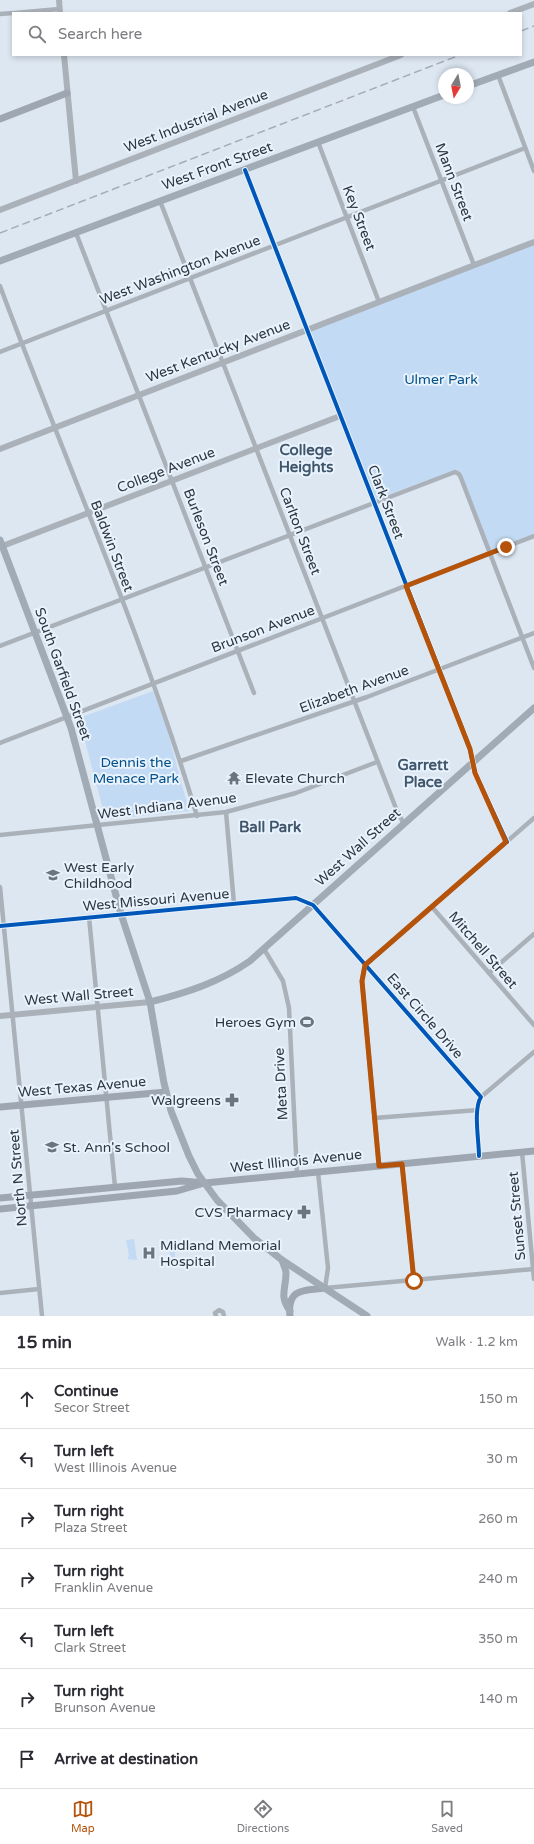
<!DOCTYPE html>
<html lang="en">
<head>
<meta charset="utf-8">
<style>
  :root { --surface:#fff; --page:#f7f7f7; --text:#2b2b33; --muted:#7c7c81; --line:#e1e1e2; --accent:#b45309 }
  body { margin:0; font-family:"Varela Round",sans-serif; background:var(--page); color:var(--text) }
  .compass { position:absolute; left:438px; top:68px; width:36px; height:36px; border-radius:50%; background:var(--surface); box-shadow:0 2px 6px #0003; rotate:190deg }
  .stop { position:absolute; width:12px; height:12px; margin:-9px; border:3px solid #b45309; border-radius:50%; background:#fff }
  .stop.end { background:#b45309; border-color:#fff; box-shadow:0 1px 4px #0008 }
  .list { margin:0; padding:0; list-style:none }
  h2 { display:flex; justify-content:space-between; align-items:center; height:52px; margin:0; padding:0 16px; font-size:17px }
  h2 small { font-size:13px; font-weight:400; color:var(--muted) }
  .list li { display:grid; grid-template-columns:26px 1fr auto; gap:12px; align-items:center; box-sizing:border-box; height:60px; padding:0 16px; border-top:1px solid var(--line) }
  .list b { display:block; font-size:15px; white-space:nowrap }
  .list p { margin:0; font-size:13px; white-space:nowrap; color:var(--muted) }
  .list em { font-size:13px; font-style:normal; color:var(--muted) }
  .icon { flex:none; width:22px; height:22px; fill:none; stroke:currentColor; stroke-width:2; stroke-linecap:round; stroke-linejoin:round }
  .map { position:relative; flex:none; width:534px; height:1316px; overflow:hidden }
  .search { position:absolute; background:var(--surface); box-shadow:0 2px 6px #0003; left:12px; right:12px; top:12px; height:44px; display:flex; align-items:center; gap:10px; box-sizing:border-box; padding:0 14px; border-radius:0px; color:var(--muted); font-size:15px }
  .sheet { height:472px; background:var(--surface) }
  nav { display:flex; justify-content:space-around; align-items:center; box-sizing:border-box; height:56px; border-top:1px solid var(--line); background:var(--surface); font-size:11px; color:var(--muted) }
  nav a { display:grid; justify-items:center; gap:2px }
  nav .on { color:var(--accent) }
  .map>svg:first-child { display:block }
  .green { fill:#c2daf3 }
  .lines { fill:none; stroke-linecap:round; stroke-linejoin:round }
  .minor { stroke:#aab1b9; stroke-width:4.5 }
  .tertiary { stroke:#aab1b9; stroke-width:6 }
  .secondary { stroke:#9ea7b1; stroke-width:7 }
  .primary { stroke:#a1abb5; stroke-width:7 }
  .rail { stroke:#a5acb4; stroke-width:1.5; stroke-dasharray:8 4; stroke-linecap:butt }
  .cycleway-casing { stroke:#e9f3fd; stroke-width:6 }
  .cycleway { stroke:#0057b8; stroke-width:4 }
  .route { stroke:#b45309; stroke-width:5 }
  .labels { text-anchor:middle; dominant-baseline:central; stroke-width:4; stroke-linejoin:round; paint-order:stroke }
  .street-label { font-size:14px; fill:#2d3741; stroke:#e9f3fd }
  .park-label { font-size:14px; fill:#05508a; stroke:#e9f3fd }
  .poi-label { font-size:14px; fill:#2d3741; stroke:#e9f3fd; text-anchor:start }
  .neighbourhood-label { font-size:15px; font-weight:bold; fill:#41566b; stroke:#e9f3fd }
</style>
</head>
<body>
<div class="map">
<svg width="534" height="1316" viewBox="0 0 534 1316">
  <rect width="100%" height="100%" fill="#dde7f2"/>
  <!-- green -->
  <g class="green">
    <path d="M534,244V534L490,551L458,472L439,476L374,500L308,331Z"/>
    <path d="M153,691L167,729L189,811L109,819L105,817L80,722L82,717Z"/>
    <path d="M134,1239L137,1260L127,1259L129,1256L126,1240Z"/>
    <path d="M187,1243V1244L178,1245L175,1247V1257H170L169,1244Z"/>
  </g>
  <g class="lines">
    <!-- minor -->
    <g class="minor">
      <path d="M15,13L59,9"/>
      <path d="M0,14L13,13"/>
      <path d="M498,75L534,171"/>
      <path d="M413,107L474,265"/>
      <path d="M318,142L379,302"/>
      <path d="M245,170L470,749L475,773L507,842"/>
      <path d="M160,201L397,811L404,824"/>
      <path d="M76,233L254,693"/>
      <path d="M0,286C66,463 143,636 197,816"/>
      <path d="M0,352L525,148"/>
      <path d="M0,646L455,472L459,474L461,478L534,668"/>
      <path d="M0,743L534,536"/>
      <path d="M181,761L367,697L534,633"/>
      <path d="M226,812L234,904"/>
      <path d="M0,835L226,812L296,793L377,762"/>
      <path d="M0,887L42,1316"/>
      <path d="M432,907L534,1025"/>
      <path d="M89,917L115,1187"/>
      <path d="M0,926L296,898L313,905L481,1097C473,1109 479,1141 479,1156"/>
      <path d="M264,949L283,981L289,1008L297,1174"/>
      <path d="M489,973L534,934"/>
      <path d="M481,1097L534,1052"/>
      <path d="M374,1118L478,1110"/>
      <path d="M522,1152L534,1279"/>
      <path d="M402,1164L414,1281"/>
      <path d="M379,1166L362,981L365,965L534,818"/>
      <path d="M318,1172L328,1268L325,1288L534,1269"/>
      <path d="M0,1293L39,1289"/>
      <path d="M216,1316L215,1313L219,1310L223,1312L224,1316"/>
    </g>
    <!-- tertiary -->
    <g class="tertiary">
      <path d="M59,0L60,13"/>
      <path d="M510,13L534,4"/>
      <path d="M64,55L76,181"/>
      <path d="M0,210L401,55"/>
      <path d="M0,449L534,242"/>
      <path d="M0,547L340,416"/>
      <path d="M0,1016L150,1002"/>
    </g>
    <!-- secondary -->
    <g class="secondary">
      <path d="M0,119L67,93"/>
      <path d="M0,1107L166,1092"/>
      <path d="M0,1198L182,1181L205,1183L534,1151"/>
      <path d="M0,1209L177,1191L201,1184"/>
      <path d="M290,1316C287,1288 303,1291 325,1288"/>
    </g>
    <!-- primary -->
    <g class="primary">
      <path d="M468,86L534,62"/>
      <path d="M0,261L444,95"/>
      <path d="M0,540L71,728L121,914L150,1002L164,1083L171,1111L189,1156L198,1174L217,1200L254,1238L282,1260L367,1316"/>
      <path d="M150,1002C186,993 220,982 250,961L534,708"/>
      <path d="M282,1260C283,1264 286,1269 286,1273C286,1289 279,1296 290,1311"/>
    </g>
    <!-- rail -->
    <g class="rail">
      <path d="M521,31L534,26"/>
      <path d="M0,233L460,55"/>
    </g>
    <!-- cycleway casing -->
    <g class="cycleway-casing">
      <g id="cycleway">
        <path d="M245,170L470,749L475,773L507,842"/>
        <path d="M0,926L296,898L313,905L481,1097C473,1109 479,1141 479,1156"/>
      </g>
    </g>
    <!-- cycleway -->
    <use href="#cycleway" class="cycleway"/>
  </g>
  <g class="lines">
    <!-- route -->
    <path class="route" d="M414,1281L402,1164L379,1166L362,981L365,965L506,842L475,773L470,749L406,586L506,547"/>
  </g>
  <!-- icons -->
  <defs>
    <g id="temple-bare" transform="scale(1.08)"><path d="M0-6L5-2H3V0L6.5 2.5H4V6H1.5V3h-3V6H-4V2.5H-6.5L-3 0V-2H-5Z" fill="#6b757f" stroke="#e9f3fd" stroke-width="2.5" paint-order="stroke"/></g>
    <g id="school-bare" transform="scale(1.08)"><path d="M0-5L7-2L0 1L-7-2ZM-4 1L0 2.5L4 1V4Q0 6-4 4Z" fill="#6b757f" stroke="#e9f3fd" stroke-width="2.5" paint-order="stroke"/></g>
    <g id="stadium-bare" transform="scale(1.08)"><path d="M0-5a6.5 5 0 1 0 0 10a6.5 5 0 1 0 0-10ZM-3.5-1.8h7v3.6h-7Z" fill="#6b757f" stroke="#e9f3fd" stroke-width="2.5" paint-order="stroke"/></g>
    <g id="pharmacy-bare" transform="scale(1.08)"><path d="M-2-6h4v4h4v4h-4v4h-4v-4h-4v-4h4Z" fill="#6b757f" stroke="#e9f3fd" stroke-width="2.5" paint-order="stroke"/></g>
    <g id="hospital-bare" transform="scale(1.08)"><path d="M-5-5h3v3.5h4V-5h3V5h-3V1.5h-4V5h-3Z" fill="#6b757f" stroke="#e9f3fd" stroke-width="2.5" paint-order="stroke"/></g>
  </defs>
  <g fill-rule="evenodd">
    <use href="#temple-bare" x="234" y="778"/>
    <use href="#school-bare" x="53" y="875"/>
    <use href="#stadium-bare" x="307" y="1022"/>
    <use href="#pharmacy-bare" x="232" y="1100"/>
    <use href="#school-bare" x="52" y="1147"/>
    <use href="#pharmacy-bare" x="304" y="1212"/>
    <use href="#hospital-bare" x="149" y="1253"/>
  </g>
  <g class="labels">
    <!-- street labels -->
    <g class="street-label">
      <text transform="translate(196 121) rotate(-21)">West Industrial Avenue</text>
      <text transform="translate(217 166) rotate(-20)">West Front Street</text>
      <text transform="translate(454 182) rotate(69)">Mann Street</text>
      <text transform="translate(359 218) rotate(69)">Key Street</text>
      <text transform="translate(180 270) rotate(-21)">West Washington Avenue</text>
      <text transform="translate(218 351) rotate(-21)">West Kentucky Avenue</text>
      <text transform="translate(166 470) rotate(-21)">College Avenue</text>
      <text transform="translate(386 502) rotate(69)">Clark Street</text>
      <text transform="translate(300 531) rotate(69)">Carlton Street</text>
      <text transform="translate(206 537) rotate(69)">Burleson Street</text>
      <text transform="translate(112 546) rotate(69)">Baldwin Street</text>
      <text transform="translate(263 629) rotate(-21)">Brunson Avenue</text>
      <text transform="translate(63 674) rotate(70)">South Garfield Street</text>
      <text transform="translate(354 689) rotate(-20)">Elizabeth Avenue</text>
      <text transform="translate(167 806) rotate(-7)">West Indiana Avenue</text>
      <text transform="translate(358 847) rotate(-42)">West Wall Street</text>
      <text transform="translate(156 900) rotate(-5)">West Missouri Avenue</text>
      <text transform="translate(483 950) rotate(49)">Mitchell Street</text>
      <text transform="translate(79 996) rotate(-5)">West Wall Street</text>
      <text transform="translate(425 1016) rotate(49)">East Circle Drive</text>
      <text transform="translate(281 1084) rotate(-93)">Meta Drive</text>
      <text transform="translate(82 1087) rotate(-5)">West Texas Avenue</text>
      <text transform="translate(296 1161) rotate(-6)">West Illinois Avenue</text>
      <text transform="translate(18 1178) rotate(-95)">North N Street</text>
      <text transform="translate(517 1216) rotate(-95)">Sunset Street</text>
    </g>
    <!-- park labels -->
    <g class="park-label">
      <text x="441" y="379">Ulmer Park</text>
      <text x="136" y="762">Dennis the<tspan x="136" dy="16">Menace Park</tspan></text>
    </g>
    <!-- poi labels -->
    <g class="poi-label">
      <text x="245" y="778">Elevate Church</text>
      <text x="64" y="867">West Early<tspan x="64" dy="16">Childhood</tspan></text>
      <text x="296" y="1022" text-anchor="end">Heroes Gym</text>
      <text x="221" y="1100" text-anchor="end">Walgreens</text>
      <text x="63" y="1147">St. Ann's School</text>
      <text x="293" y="1212" text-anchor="end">CVS Pharmacy</text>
      <text x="160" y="1245">Midland Memorial<tspan x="160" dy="16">Hospital</tspan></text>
    </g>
    <!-- neighbourhood labels -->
    <g class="neighbourhood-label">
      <text x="306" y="450">College<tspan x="306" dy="17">Heights</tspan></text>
      <text x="423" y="765">Garrett<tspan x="423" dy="17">Place</tspan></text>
      <text x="270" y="827">Ball Park</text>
    </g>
  </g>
</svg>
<svg class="compass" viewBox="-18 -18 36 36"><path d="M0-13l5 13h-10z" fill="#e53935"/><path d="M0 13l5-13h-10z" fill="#7c7c81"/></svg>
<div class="stop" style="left:414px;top:1281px"></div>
<div class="stop end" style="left:506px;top:547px"></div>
<div class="search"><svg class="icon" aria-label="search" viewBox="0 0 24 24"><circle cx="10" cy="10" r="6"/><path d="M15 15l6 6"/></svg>Search here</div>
</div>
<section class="sheet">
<h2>15 min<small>Walk · 1.2 km</small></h2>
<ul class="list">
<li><svg class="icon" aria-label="ahead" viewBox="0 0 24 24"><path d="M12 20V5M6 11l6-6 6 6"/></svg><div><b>Continue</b><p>Secor Street</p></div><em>150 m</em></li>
<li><svg class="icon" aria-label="left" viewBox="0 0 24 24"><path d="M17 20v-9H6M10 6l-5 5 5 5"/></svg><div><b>Turn left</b><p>West Illinois Avenue</p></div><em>30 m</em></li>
<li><svg class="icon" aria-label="right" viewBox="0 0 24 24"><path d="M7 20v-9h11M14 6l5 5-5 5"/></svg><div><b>Turn right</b><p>Plaza Street</p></div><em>260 m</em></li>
<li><svg class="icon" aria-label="right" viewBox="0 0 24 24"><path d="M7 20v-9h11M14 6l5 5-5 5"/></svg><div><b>Turn right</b><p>Franklin Avenue</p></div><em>240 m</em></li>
<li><svg class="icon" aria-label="left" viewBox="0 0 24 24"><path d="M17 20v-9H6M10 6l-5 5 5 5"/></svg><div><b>Turn left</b><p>Clark Street</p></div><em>350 m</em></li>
<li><svg class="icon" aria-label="right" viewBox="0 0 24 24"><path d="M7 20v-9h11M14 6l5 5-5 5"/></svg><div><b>Turn right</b><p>Brunson Avenue</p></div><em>140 m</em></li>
<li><svg class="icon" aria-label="arrive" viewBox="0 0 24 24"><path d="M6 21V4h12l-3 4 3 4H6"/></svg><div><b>Arrive at destination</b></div></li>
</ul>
</section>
<nav>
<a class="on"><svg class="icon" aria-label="map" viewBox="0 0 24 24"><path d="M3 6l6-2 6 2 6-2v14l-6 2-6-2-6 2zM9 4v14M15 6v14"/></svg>Map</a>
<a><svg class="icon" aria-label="directions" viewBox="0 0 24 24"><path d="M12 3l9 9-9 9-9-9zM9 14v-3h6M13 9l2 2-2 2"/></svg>Directions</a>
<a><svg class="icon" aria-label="saved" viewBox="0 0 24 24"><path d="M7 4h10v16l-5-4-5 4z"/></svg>Saved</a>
</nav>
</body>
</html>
